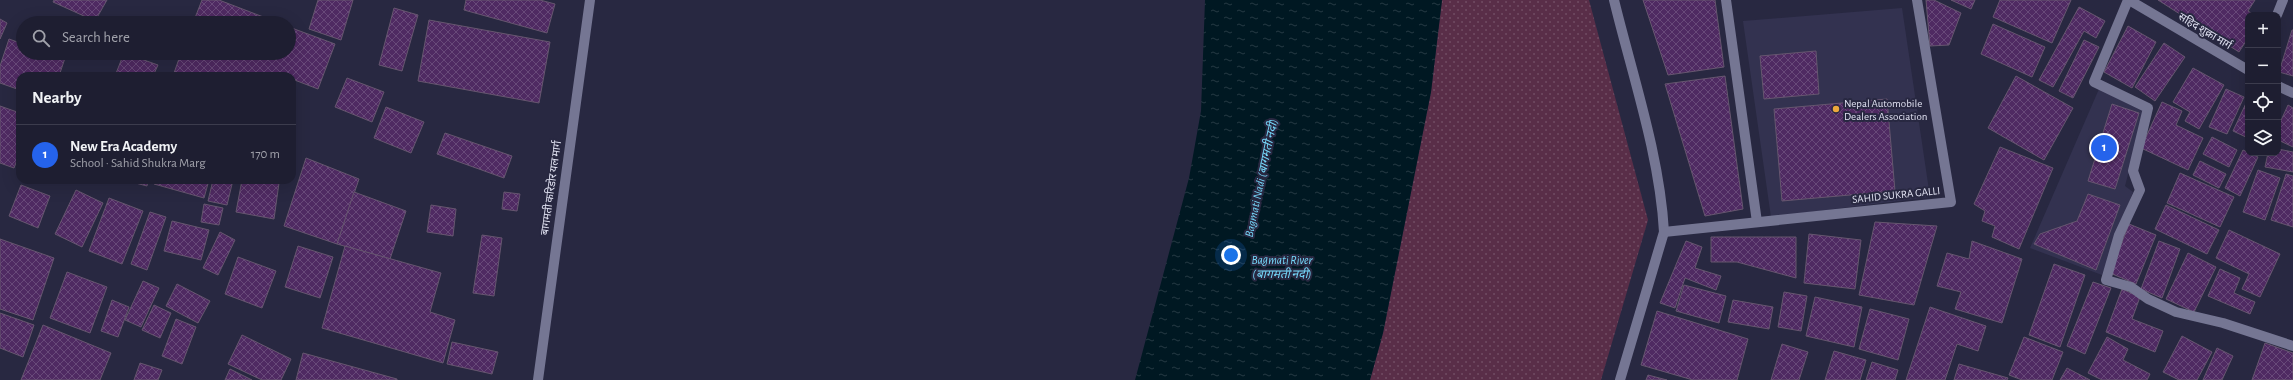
<!DOCTYPE html>
<html lang="en">
<head>
<meta charset="utf-8">
<style>
  :root { --surface:#1e1e31; --page:#262739; --text:#f1f3f6; --muted:#a1a2ab; --line:#3c3c4d; --accent:#2563eb }
  body { margin:0; font-family:"Alegreya Sans","Noto Sans Devanagari",sans-serif; background:var(--page); color:var(--text) }
  .controls { position:absolute; right:12px; top:12px; display:grid; overflow:hidden; border-radius:8px; box-shadow:0 4px 16px #0002 }
  .controls button { width:36px; height:36px; display:grid; place-items:center; padding:0; border:0; border-bottom:1px solid var(--line); background:var(--surface); color:var(--text); font:20px sans-serif }
  .you { position:absolute; left:1231px; top:255px; width:14px; height:14px; margin:-10px; border:3px solid #fff; border-radius:50%; background:#1a73e8; box-shadow:0 0 0 6px #1a73e833 }
  .badge { display:grid; place-items:center; width:26px; height:26px; border-radius:50%; background:var(--accent); color:#fff; font-size:13px; font-weight:700 }
  .pin { position:absolute; translate:-50% -50%; border:2px solid #fff; box-shadow:0 1px 4px #0006 }
  .list { margin:0; padding:0; list-style:none }
  h2 { display:flex; justify-content:space-between; align-items:center; height:52px; margin:0; padding:0 16px; font-size:17px }
  h2 small { font-size:13px; font-weight:400; color:var(--muted) }
  .list li { display:grid; grid-template-columns:26px 1fr auto; gap:12px; align-items:center; box-sizing:border-box; height:60px; padding:0 16px; border-top:1px solid var(--line) }
  .list b { display:block; font-size:15px; white-space:nowrap }
  .list p { margin:0; font-size:13px; white-space:nowrap; color:var(--muted) }
  .list em { font-size:13px; font-style:normal; color:var(--muted) }
  .icon { flex:none; width:22px; height:22px; fill:none; stroke:currentColor; stroke-width:2; stroke-linecap:round; stroke-linejoin:round }
  .map { position:relative; flex:none; width:2293px; height:380px; overflow:hidden }
  .search { position:absolute; background:var(--surface); box-shadow:0 4px 16px #0002; left:16px; top:16px; width:280px; height:44px; display:flex; align-items:center; gap:10px; box-sizing:border-box; padding:0 14px; border-radius:22px; color:var(--muted); font-size:15px }
  .panel { position:absolute; background:var(--surface); box-shadow:0 4px 16px #0002; left:16px; top:72px; width:280px; height:112px; border-radius:12px }
  .map>svg:first-child { display:block }
  .built { fill:#333250 }
  .grass { fill:url(#grass-dots) }
  .water { fill:url(#water-ripples) }
  .building { fill:url(#building-cross-hatch); stroke:#66566f }
  .lines { fill:none; stroke-linecap:round; stroke-linejoin:round }
  .lane { stroke:#757693; stroke-width:10 }
  .street { stroke:#757693; stroke-width:10 }
  .secondary { stroke:#757693; stroke-width:10 }
  .poi-dot { fill:#eda83c; stroke:#282841; stroke-width:1.5 }
  .labels { text-anchor:middle; dominant-baseline:central; stroke-width:4; stroke-linejoin:round; paint-order:stroke }
  .street-label { font-size:11px; fill:#e1e2f2; stroke:#282841 }
  .poi-label { font-size:11px; fill:#e1e2f2; stroke:#282841; text-anchor:start }
  .water-label { font-size:12px; font-style:italic; fill:#76d9fc; stroke:#282841 }
</style>
</head>
<body>
<div class="map">
<svg width="2293" height="380" viewBox="0 0 2293 380">
  <defs>
    <pattern id="grass-dots" width="8" height="8" patternUnits="userSpaceOnUse"><rect width="8" height="8" fill="#592e48"/><path d="M2 2h.1M6 6h.1" fill="none" stroke="#714c63" stroke-width="1.8" stroke-linecap="round"/></pattern>
    <pattern id="water-ripples" width="26" height="14" patternUnits="userSpaceOnUse"><rect width="26" height="14" fill="#001822"/><path d="M2 4q2-2 4 0t4 0M15 11q2-2 4 0t4 0" fill="none" stroke="#253943"/></pattern>
    <pattern id="building-cross-hatch" width="8" height="8" patternUnits="userSpaceOnUse"><rect width="8" height="8" fill="#4f2a62"/><path d="M0 0l8 8M0 8l8-8" fill="none" stroke="#684979"/></pattern>
  </defs>
  <rect width="100%" height="100%" fill="#282841"/>
  <!-- built -->
  <g class="built">
    <path d="M1902,8L1930,197L1771,217L1743,21Z"/>
    <path d="M2099,89L2145,109L2125,186L2133,192L2102,275L2030,248Z"/>
  </g>
  <!-- grass -->
  <path class="grass" d="M1442,0H1589L1648,220L1601,380H1370L1383,333L1431,92Z"/>
  <!-- water -->
  <path class="water" d="M1205,0H1442L1431,92L1383,333L1370,380H1135L1189,178L1201,111Z"/>
  <!-- building -->
  <g class="building">
    <path d="M54,0H107L95,21L53,2Z"/>
    <path d="M202,0H219L279,23H193Z"/>
    <path d="M318,0H353L341,40L309,29Z"/>
    <path d="M466,0H540L555,4L547,33L464,10Z"/>
    <path d="M1643,0H1715L1724,67L1668,75Z"/>
    <path d="M1926,0H1934L1961,13L1949,45L1930,46Z"/>
    <path d="M1951,0H1975L1971,9Z"/>
    <path d="M2000,0H2071L2052,43L1993,17Z"/>
    <path d="M2158,0H2255L2248,11L2254,15H2248V38L2239,52Z"/>
    <path d="M2079,7L2105,21L2096,38L2084,31L2053,87L2039,80Z"/>
    <path d="M394,8L418,15L402,71L379,65Z"/>
    <path d="M0,19L7,23L0,39Z"/>
    <path d="M429,20L550,42L539,103L418,81Z"/>
    <path d="M1993,24L2045,47L2032,77L1981,54Z"/>
    <path d="M2128,26L2156,42L2132,88L2104,72Z"/>
    <path d="M289,27L335,44L318,89L292,79V76H173L181,53H289Z"/>
    <path d="M2292,30H2293V76L2279,72Z"/>
    <path d="M9,39L23,44V53H51L65,58L59,76H20V90L0,83V66Z"/>
    <path d="M2084,40L2099,47L2073,98L2059,91Z"/>
    <path d="M2164,43L2185,57L2155,101L2135,87Z"/>
    <path d="M1816,51L1819,94L1764,99L1760,56Z"/>
    <path d="M124,53L158,65L153,76H115Z"/>
    <path d="M2193,68L2224,85L2199,129L2185,121L2190,112L2173,102Z"/>
    <path d="M1725,76L1743,209L1705,216L1665,84Z"/>
    <path d="M2016,76L2073,108L2044,160L1988,128Z"/>
    <path d="M347,78L384,92L372,122L335,107Z"/>
    <path d="M2226,89L2244,97L2227,134L2209,127Z"/>
    <path d="M1887,99L1895,191L1782,201L1774,109Z"/>
    <path d="M2248,99V138L2233,131Z"/>
    <path d="M2162,102L2182,111L2176,125L2203,138L2188,170L2141,148Z"/>
    <path d="M2112,104L2139,113L2115,189L2088,181Z"/>
    <path d="M2288,105L2293,108V147L2278,140V127Z"/>
    <path d="M0,106L20,113V152L14,168L0,163Z"/>
    <path d="M386,107L424,122L411,153L374,138Z"/>
    <path d="M445,133L512,156L504,178L437,154Z"/>
    <path d="M2212,137L2237,150L2229,167L2203,154Z"/>
    <path d="M2000,147L2053,168L2019,249L1992,237L1995,226L1982,221L1985,211L1974,204Z"/>
    <path d="M2278,149L2293,152V172L2265,167L2268,153H2278Z"/>
    <path d="M2243,150L2258,157L2240,196L2225,188Z"/>
    <path d="M306,158L359,179L337,244L284,226Z"/>
    <path d="M2200,161L2226,174L2219,188L2193,175Z"/>
    <path d="M2258,170L2280,178L2265,220L2243,212Z"/>
    <path d="M2180,173L2234,197L2220,227L2167,203Z"/>
    <path d="M2286,174L2293,176V227L2271,220Z"/>
    <path d="M124,180H148L147,186Z"/>
    <path d="M155,180H209L204,198L154,184Z"/>
    <path d="M213,180H233L227,205L208,201Z"/>
    <path d="M242,180H263L279,183L274,219L236,212Z"/>
    <path d="M21,185L50,196L38,228L9,216Z"/>
    <path d="M76,190L103,203L82,247L55,234Z"/>
    <path d="M354,192L406,211L390,259L337,244Z"/>
    <path d="M504,192L520,194L517,211L502,209Z"/>
    <path d="M2088,194L2120,205L2096,270L2034,244L2040,234L2077,221Z"/>
    <path d="M109,198L143,211L122,264L89,251Z"/>
    <path d="M204,204L223,208L219,225L201,222Z"/>
    <path d="M431,205L456,209L453,236L427,232Z"/>
    <path d="M2166,205L2219,230L2207,254L2155,229Z"/>
    <path d="M150,212L166,217L147,270L131,264Z"/>
    <path d="M172,221L209,230L201,260L164,251Z"/>
    <path d="M1875,222L1937,226L1914,305L1859,295Z"/>
    <path d="M2129,224L2156,235L2136,284L2110,273Z"/>
    <path d="M2229,230L2280,254L2260,297L2242,289L2249,274L2216,258Z"/>
    <path d="M220,232L235,240L218,275L203,268Z"/>
    <path d="M1809,234L1861,240L1855,289L1804,283Z"/>
    <path d="M482,235L502,238L494,296L473,293Z"/>
    <path d="M1711,237H1796V278L1737,262H1711Z"/>
    <path d="M0,239L54,258L33,320L0,309Z"/>
    <path d="M1686,241L1702,247L1695,268L1721,276L1716,290L1685,278L1675,308L1660,303Z"/>
    <path d="M1972,241L2022,259L2002,323L1955,309L1961,292L1937,286L1947,253L1969,259Z"/>
    <path d="M2159,241L2180,249L2162,298L2141,289Z"/>
    <path d="M298,246L333,257L320,298L285,287Z"/>
    <path d="M345,246L441,273L430,312L455,320L443,363L322,328Z"/>
    <path d="M2188,253L2216,267L2194,312L2166,299Z"/>
    <path d="M238,257L276,271L262,308L225,294Z"/>
    <path d="M2054,264L2085,275L2060,347L2029,335Z"/>
    <path d="M2220,269L2240,278L2234,293L2255,302L2250,314L2208,296Z"/>
    <path d="M67,272L107,287L90,333L50,318Z"/>
    <path d="M143,281L159,288L141,327L125,320Z"/>
    <path d="M2093,282L2111,288L2085,354L2067,346Z"/>
    <path d="M177,284L210,301L198,323L166,306Z"/>
    <path d="M1684,285L1726,296L1719,323L1676,311Z"/>
    <path d="M2122,289L2140,297L2132,319L2163,331L2155,352L2106,332Z"/>
    <path d="M1784,292L1807,296L1801,331L1778,327Z"/>
    <path d="M1815,297L1862,307L1854,347L1806,336Z"/>
    <path d="M112,300L129,307L118,337L101,331Z"/>
    <path d="M1733,300L1773,307L1769,329L1728,322Z"/>
    <path d="M154,305L171,313L160,338L142,330Z"/>
    <path d="M1930,307L1986,326L1978,351L1957,344L1945,380H1906Z"/>
    <path d="M1870,309L1909,319L1898,360L1859,349Z"/>
    <path d="M1657,311L1748,339L1737,380H1693L1641,365Z"/>
    <path d="M0,313L34,325L23,357L0,348Z"/>
    <path d="M176,319L196,327L182,364L162,356Z"/>
    <path d="M43,325L111,353L100,380H21Z"/>
    <path d="M242,335L291,359L281,380H262L228,364Z"/>
    <path d="M2182,336L2212,352L2197,380H2179L2163,372Z"/>
    <path d="M2024,337L2063,352L2052,380H2022L2009,375Z"/>
    <path d="M2107,337L2128,349L2123,360L2150,374L2147,380H2102L2088,373Z"/>
    <path d="M452,342L498,352L492,374L447,364Z"/>
    <path d="M2265,343L2293,353V380H2252Z"/>
    <path d="M1782,344L1808,352L1799,380H1771Z"/>
    <path d="M2217,348L2233,356L2222,380H2203Z"/>
    <path d="M1834,351L1866,360L1860,380H1825Z"/>
    <path d="M303,353L397,379V380H296Z"/>
    <path d="M1872,362L1898,370L1895,380H1866Z"/>
    <path d="M140,363L162,370L158,380H134Z"/>
    <path d="M1959,364L2008,378L2007,380H1954Z"/>
    <path d="M2067,368L2090,380H2060Z"/>
    <path d="M230,369L252,380H225Z"/>
    <path d="M1648,375L1667,380H1646Z"/>
  </g>
  <g class="lines">
    <!-- lane -->
    <path class="lane" d="M2277,15L2283,0"/>
    <!-- street -->
    <g class="street">
      <path d="M1614,0C1632,74 1660,156 1664,232L1620,380"/>
      <path d="M1726,0L1757,222"/>
      <path d="M2128,0L2094,82L2148,108L2133,171L2140,190L2119,235L2106,280L2131,287L2148,299L2176,312L2223,323L2293,346"/>
      <path d="M2129,0L2248,70"/>
      <path d="M2278,86L2293,93"/>
      <path d="M1664,232L1951,202L1917,0"/>
    </g>
    <!-- secondary -->
    <path class="secondary" d="M538,380L590,0"/>
  </g>
  <!-- markers -->
  <circle class="poi-dot" cx="1836" cy="109" r="4"/>
  <g class="labels">
    <!-- street labels -->
    <g class="street-label">
      <text transform="translate(2205 31) rotate(31)">सहिद शुक्रा मार्ग</text>
      <text transform="translate(551 188) rotate(-82)">बागमती करिडोर यल मार्ग</text>
      <text transform="translate(1896 195) rotate(-6)">SAHID SUKRA GALLI</text>
    </g>
    <!-- poi labels -->
    <g class="poi-label">
      <text x="1844" y="103">Nepal Automobile<tspan x="1844" dy="13">Dealers Association</tspan></text>
    </g>
    <!-- water labels -->
    <g class="water-label">
      <text transform="translate(1261 178) rotate(-78)">Bagmati Nadi (बागमती नदी)</text>
      <text x="1282" y="260">Bagmati River<tspan x="1282" dy="14">(बागमती नदी)</tspan></text>
    </g>
  </g>
</svg>
<div class="controls">
<button>+</button>
<button>−</button>
<button><svg class="icon" aria-label="locate" viewBox="0 0 24 24"><circle cx="12" cy="12" r="6"/><path d="M12 2v4M12 18v4M2 12h4M18 12h4"/></svg></button>
<button><svg class="icon" aria-label="layers" viewBox="0 0 24 24"><path d="M12 4l9 5-9 5-9-5zM3 14l9 5 9-5"/></svg></button>
</div>
<div class="you"></div>
<div class="pin badge" style="left:2104px;top:148px">1</div>
<div class="search"><svg class="icon" aria-label="search" viewBox="0 0 24 24"><circle cx="10" cy="10" r="6"/><path d="M15 15l6 6"/></svg>Search here</div>
<section class="panel">
<h2>Nearby<small></small></h2>
<ul class="list">
<li><span class="badge">1</span><div><b>New Era Academy</b><p>School · Sahid Shukra Marg</p></div><em>170 m</em></li>
</ul>
</section>
</div>
</body>
</html>
